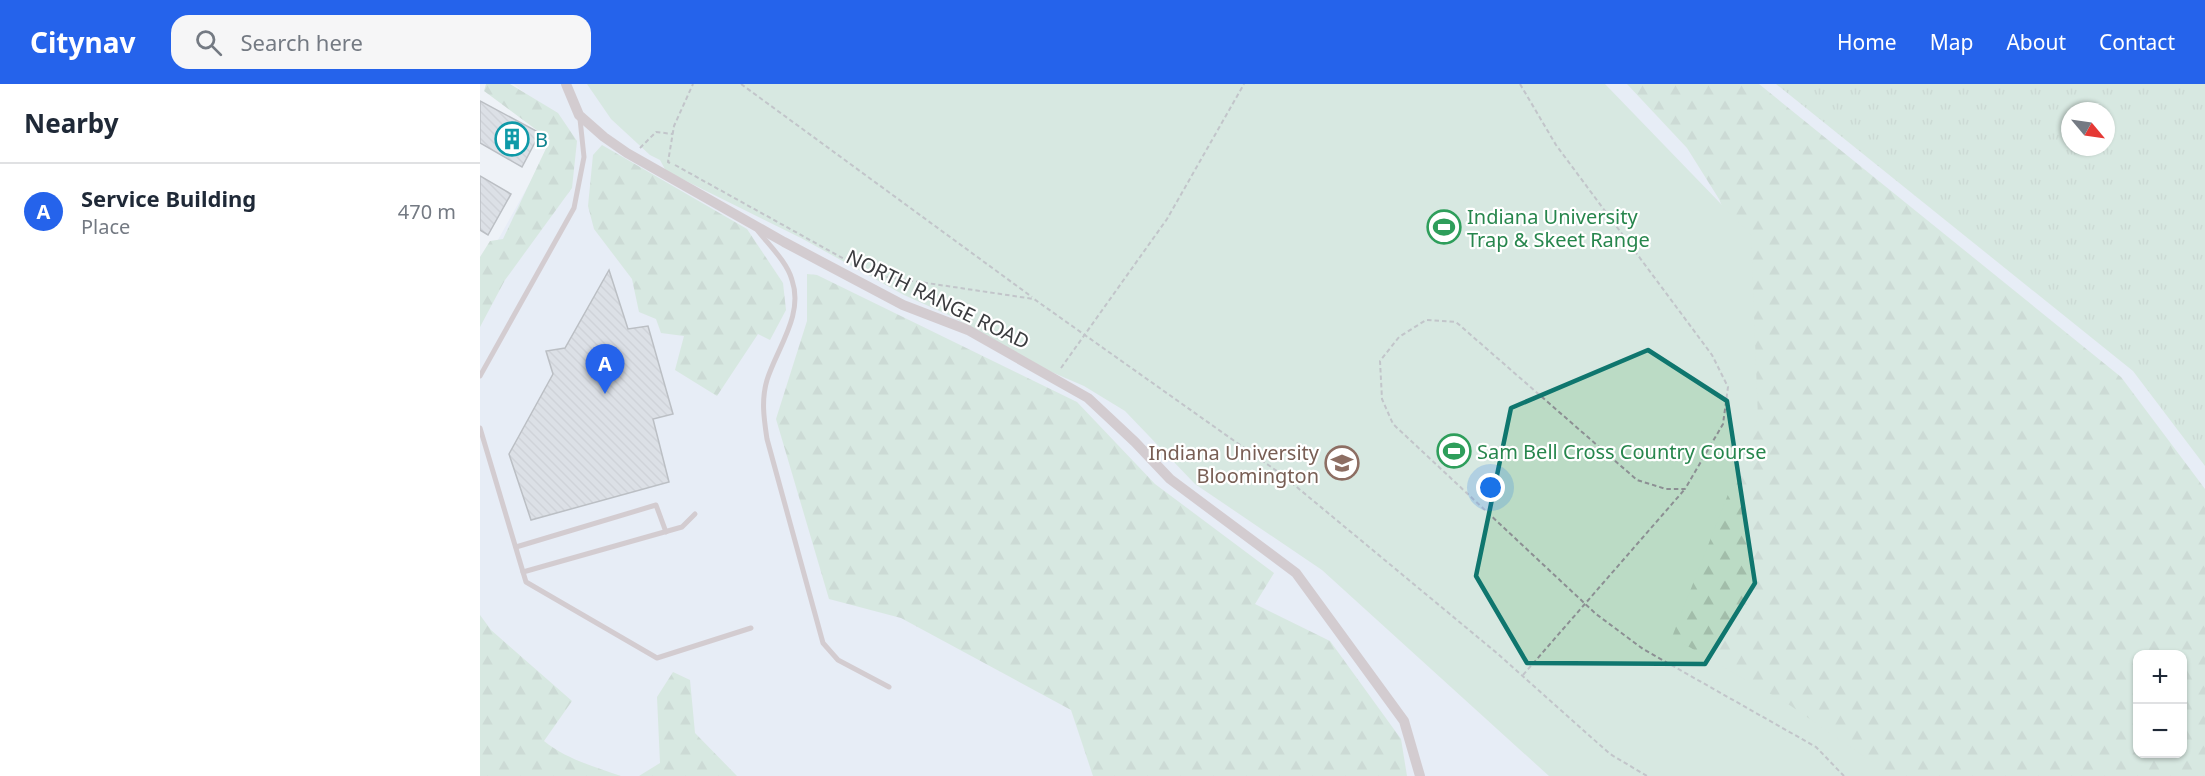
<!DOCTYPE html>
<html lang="en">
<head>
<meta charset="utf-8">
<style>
  :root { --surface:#fff; --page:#f6f6f7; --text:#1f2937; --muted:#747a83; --line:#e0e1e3; --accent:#2563eb }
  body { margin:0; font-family:"Noto Sans",sans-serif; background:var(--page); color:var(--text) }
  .controls { position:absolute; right:18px; bottom:18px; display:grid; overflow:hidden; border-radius:12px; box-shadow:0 2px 4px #0004 }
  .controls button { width:54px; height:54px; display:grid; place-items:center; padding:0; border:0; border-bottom:2px solid var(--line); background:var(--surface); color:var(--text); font:30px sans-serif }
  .compass { position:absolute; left:1581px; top:18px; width:54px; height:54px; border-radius:50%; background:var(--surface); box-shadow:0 2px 4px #0004; rotate:119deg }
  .you { position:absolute; left:1011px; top:404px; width:21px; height:21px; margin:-15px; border:4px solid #fff; border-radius:50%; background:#1a73e8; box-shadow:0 0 0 9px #1a73e833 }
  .badge { display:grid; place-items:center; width:39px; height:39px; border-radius:50%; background:var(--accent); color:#fff; font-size:20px; font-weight:700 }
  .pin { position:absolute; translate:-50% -50px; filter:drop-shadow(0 2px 3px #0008) }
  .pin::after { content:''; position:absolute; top:32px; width:21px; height:18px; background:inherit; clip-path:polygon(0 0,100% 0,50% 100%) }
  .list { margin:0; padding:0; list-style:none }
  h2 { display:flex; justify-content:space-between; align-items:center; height:78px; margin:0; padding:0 24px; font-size:26px }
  h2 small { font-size:20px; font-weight:400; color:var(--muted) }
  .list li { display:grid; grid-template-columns:39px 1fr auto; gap:18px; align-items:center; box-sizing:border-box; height:96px; padding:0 24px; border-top:2px solid var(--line) }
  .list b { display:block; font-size:22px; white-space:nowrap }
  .list p { margin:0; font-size:20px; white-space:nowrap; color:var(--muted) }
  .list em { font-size:20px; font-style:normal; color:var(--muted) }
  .icon { flex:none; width:33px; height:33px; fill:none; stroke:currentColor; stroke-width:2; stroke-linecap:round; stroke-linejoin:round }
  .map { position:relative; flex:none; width:1725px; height:692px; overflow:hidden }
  header { display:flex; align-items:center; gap:36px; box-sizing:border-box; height:84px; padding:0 30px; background:var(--accent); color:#fff }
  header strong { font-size:28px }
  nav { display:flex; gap:33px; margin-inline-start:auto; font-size:21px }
  .search { width:420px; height:54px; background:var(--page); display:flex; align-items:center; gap:15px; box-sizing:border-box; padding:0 21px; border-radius:18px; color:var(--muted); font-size:22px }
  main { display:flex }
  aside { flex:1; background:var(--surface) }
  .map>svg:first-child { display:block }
  .built { fill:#dee6f3; fill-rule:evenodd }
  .grass { fill:url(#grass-tufts); fill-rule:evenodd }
  .forest { fill:url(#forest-firs); fill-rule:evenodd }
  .pitch { fill:#bbdbc5 }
  .building { fill:url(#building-back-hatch); stroke:#7c8085; stroke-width:1.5 }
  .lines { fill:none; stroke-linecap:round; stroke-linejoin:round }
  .path { stroke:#8c8f93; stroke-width:2; stroke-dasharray:4.5 3; stroke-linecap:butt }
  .service { stroke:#b29ea1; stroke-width:5 }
  .minor { stroke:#b29ea1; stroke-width:10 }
  .marked { fill:none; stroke:#0f766e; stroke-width:4.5; stroke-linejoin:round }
  .labels { text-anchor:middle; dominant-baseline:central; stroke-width:4.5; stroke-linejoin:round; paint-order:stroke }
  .culture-label { font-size:20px; fill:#0d838f; stroke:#fff; text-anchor:start }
  .leisure-label { font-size:20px; fill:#27864d; stroke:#fff; text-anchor:start }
  .street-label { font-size:20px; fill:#3b3c3f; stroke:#fff }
  .education-label { font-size:20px; fill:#785e54; stroke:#fff; text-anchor:end }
</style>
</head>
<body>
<header>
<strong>Citynav</strong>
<div class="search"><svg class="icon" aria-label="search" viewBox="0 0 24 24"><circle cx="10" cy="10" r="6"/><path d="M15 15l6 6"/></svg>Search here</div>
<nav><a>Home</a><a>Map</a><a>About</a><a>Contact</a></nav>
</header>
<main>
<aside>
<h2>Nearby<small></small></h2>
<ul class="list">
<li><span class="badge">A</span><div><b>Service Building</b><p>Place</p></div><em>470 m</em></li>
</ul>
</aside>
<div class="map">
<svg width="1725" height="692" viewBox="0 0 1725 692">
  <defs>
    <pattern id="grass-tufts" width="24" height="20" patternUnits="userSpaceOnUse" patternTransform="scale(1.5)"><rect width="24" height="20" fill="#bbdbc5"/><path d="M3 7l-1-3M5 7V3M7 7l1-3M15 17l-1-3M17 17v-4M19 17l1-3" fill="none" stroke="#a2bdaa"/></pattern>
    <pattern id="forest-firs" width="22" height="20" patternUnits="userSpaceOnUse" patternTransform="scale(1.5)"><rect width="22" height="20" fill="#bbdbc5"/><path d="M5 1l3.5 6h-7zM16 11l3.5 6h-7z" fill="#a2bdaa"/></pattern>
    <pattern id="building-back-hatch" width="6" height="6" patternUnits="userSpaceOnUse" patternTransform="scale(1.5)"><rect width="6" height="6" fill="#c6cad0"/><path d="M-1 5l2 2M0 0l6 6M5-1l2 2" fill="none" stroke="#abaeb4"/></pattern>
  </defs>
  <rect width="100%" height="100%" fill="#eef2f7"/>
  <!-- built -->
  <path class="built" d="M34,0H1725V692H0V188L82,41ZM1590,27H1626V63H1590ZM1658,570H1702V670H1658Z"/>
  <!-- grass -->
  <path class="grass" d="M1296,0H1725V382L1653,287ZM1590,27H1626V63H1590Z"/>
  <!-- forest -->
  <g class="forest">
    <path d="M6,0H30L78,29L97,57L92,104L25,196L0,243V173L10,157L23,155L70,56L4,7Z"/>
    <path d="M1147,0H1279L1641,293L1725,405V692H1385L1183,552L1253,148L1239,115L1207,64ZM1658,570H1702V670H1658Z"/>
    <path d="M122,61L267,145L303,199L306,226L290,256L278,250L237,312L195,286L204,252L181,249L176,235L159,228L152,195L114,145L108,122L113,71Z"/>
    <path d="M327,190L337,191L597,318L675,400L794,489L775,520L850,557L921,655L927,692H613L591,626L421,534L349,515L296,335L327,237Z"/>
    <path d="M0,531L11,546L92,617L64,657C86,675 115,683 141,692H0Z"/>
    <path d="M193,588L210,596L215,649L257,692H159L180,679L177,613Z"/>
  </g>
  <!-- pitch -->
  <path class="pitch" d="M107,0H1125L1271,151L1278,334L1192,553L1311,622L1392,678L1397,692H1069L842,486L715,400L645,327L604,302L567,286L473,233L424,211L321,154L186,87L180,76L170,71L131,35Z"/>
  <!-- building -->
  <g class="building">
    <path d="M0,17L60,49L42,83L0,59Z"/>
    <path d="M0,92L31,110L8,151L0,146Z"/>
    <path d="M129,186L148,245L168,242L193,330L173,335L189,398L51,436L29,370L73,290L66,267L85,264Z"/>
  </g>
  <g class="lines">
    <!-- path -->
    <g class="path">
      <path d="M261,0L552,213"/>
      <path d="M1040,0L1076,61L1232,271L1248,303L1243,340L1205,405H1186L1157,396L976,238L946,236L919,253L900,277L902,315L913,340L1116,530L1163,565L1336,663L1364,692"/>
      <path d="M160,64L176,48L193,50"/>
      <path d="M190,79L188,78L194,42L213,0"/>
      <path d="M195,81L393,191L554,215L801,390L1018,570L1130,670L1167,692"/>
      <path d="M581,284L687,135L764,0"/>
      <path d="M1043,591L1205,405"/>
    </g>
    <!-- service -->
    <g class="service">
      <path d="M278,147C289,161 307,178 312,196C324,231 297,264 287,296C281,316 284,335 287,355L343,559L358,576L409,603"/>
      <path d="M0,292L94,124L104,73L100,35"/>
      <path d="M0,344L46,498L177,574L271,544"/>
      <path d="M36,463L176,421L186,448"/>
      <path d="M43,488L202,443L215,430"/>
    </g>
    <!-- minor -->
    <path class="minor" d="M86,0L99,31L124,53L147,69L304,158L423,221L488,246L608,314L655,358L690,395L816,489L924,637L940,692"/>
  </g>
  <!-- marked area -->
  <path d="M0 0H1725V692H0ZM1168,266L1247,317L1275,499L1225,580L1047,579L996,492L1031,324Z" fill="#eef2f7" fill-opacity=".55" fill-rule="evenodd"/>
  <path class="marked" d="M1168,266L1247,317L1275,499L1225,580L1047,579L996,492L1031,324Z"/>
  <!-- icons -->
  <defs>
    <g id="building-ring" transform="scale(1.725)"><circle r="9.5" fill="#fff" stroke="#0f9aa8" stroke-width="1.5"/><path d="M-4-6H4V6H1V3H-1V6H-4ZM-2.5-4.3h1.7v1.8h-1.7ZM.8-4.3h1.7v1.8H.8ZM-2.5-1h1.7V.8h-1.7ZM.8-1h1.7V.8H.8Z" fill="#0f9aa8"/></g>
    <g id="stadium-ring" transform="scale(1.725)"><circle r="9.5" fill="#fff" stroke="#2e9e5b" stroke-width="1.5"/><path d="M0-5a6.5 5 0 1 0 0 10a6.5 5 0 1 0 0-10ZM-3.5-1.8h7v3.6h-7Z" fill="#2e9e5b"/></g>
    <g id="university-ring" transform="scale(1.725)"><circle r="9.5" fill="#fff" stroke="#8d6e63" stroke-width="1.5"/><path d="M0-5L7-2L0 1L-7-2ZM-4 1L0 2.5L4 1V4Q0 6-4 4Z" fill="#8d6e63"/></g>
  </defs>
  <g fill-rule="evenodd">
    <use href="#building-ring" x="32" y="55"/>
    <use href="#stadium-ring" x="964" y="143"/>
    <use href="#stadium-ring" x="974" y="367"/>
    <use href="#university-ring" x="862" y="379"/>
  </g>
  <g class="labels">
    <!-- culture labels -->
    <g class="culture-label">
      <text x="55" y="55">B</text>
    </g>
    <!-- leisure labels -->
    <g class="leisure-label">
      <text x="987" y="132">Indiana University<tspan x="987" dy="23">Trap &amp; Skeet Range</tspan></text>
      <text x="997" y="367">Sam Bell Cross Country Course</text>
    </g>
    <!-- street labels -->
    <g class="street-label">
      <text transform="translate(458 215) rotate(26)">NORTH RANGE ROAD</text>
    </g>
    <!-- education labels -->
    <g class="education-label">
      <text x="839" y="368">Indiana University<tspan x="839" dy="23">Bloomington</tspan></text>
    </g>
  </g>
</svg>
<div class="controls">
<button>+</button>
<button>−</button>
</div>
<svg class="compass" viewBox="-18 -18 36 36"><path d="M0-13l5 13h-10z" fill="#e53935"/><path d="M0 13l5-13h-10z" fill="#747a83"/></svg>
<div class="you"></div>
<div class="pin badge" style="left:125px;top:310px">A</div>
</div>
</main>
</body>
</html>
